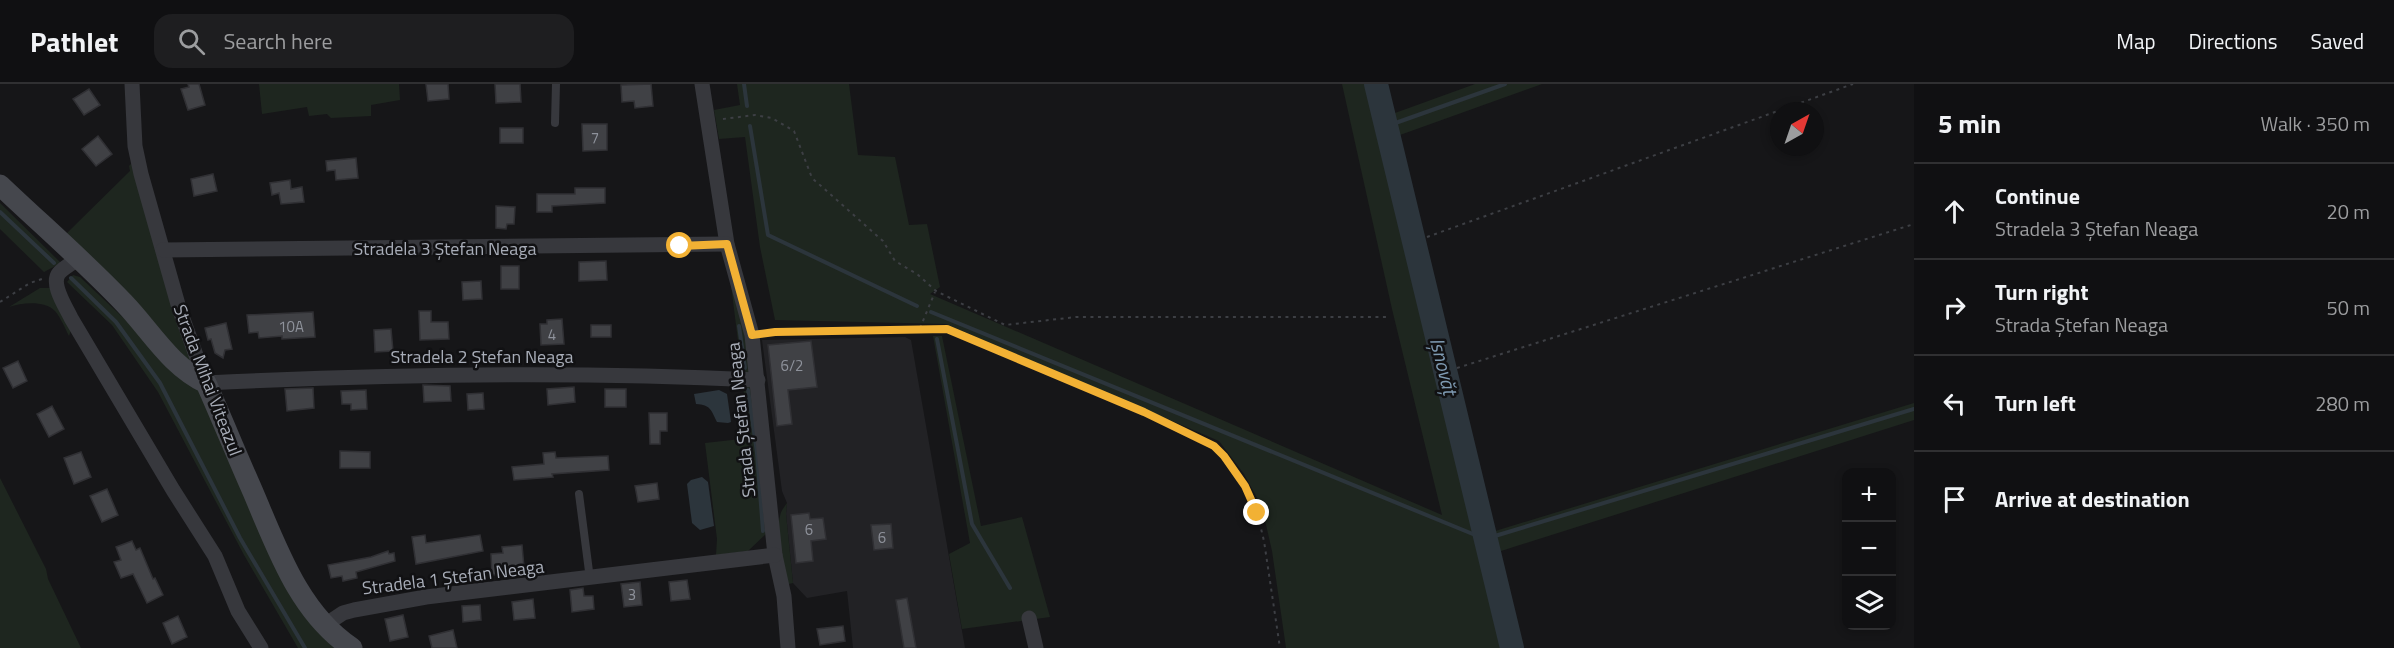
<!DOCTYPE html>
<html lang="en">
<head>
<meta charset="utf-8">
<style>
  :root { --surface:#101012; --page:#1e1e20; --text:#f1f3f6; --muted:#9c9d9f; --line:#303032 }
  body { margin:0; font-family:"Titillium Web",sans-serif; background:var(--page); color:var(--text) }
  .controls { position:absolute; right:18px; bottom:18px; display:grid; overflow:hidden; border-radius:12px; box-shadow:0 3px 9px #0003 }
  .controls button { width:54px; height:54px; display:grid; place-items:center; padding:0; border:0; border-bottom:2px solid var(--line); background:var(--surface); color:var(--text); font:30px sans-serif }
  .compass { position:absolute; left:1770px; top:18px; width:54px; height:54px; border-radius:50%; background:var(--surface); box-shadow:0 3px 9px #0003; rotate:40deg }
  .stop { position:absolute; width:18px; height:18px; margin:-14px; border:4px solid #f2b134; border-radius:50%; background:#fff }
  .stop.end { background:#f2b134; border-color:#fff; box-shadow:0 2px 6px #0008 }
  .list { margin:0; padding:0; list-style:none }
  h2 { display:flex; justify-content:space-between; align-items:center; height:78px; margin:0; padding:0 24px; font-size:26px }
  h2 small { font-size:20px; font-weight:400; color:var(--muted) }
  .list li { display:grid; grid-template-columns:39px 1fr auto; gap:18px; align-items:center; box-sizing:border-box; height:96px; padding:0 24px; border-top:2px solid var(--line) }
  .list b { display:block; font-size:22px; white-space:nowrap }
  .list p { margin:0; font-size:20px; white-space:nowrap; color:var(--muted) }
  .list em { font-size:20px; font-style:normal; color:var(--muted) }
  .icon { flex:none; width:33px; height:33px; fill:none; stroke:currentColor; stroke-width:2; stroke-linecap:round; stroke-linejoin:round }
  .map { position:relative; flex:none; width:1914px; height:564px; overflow:hidden }
  header { display:flex; align-items:center; gap:36px; box-sizing:border-box; height:84px; padding:0 30px; background:var(--surface); border-bottom:2px solid var(--line) }
  header strong { font-size:28px }
  nav { display:flex; gap:33px; margin-inline-start:auto; font-size:21px }
  .search { width:420px; height:54px; background:var(--page); display:flex; align-items:center; gap:15px; box-sizing:border-box; padding:0 21px; border-radius:18px; color:var(--muted); font-size:22px }
  main { display:flex }
  aside { flex:1; background:var(--surface) }
  .map>svg:first-child { display:block }
  .built { fill:#222225 }
  .green { fill:#1e261f }
  .water { fill:#2c353c }
  .lines { fill:none; stroke-linecap:round; stroke-linejoin:round }
  .stream { stroke:#2c353c; stroke-width:4 }
  .river { stroke:#2c353c; stroke-width:24 }
  .building { fill:#404145; stroke:#303034; stroke-width:1.5 }
  .path { stroke:#3d3f44; stroke-width:2; stroke-dasharray:3 4.5; stroke-linecap:butt }
  .lane { stroke:#37383d; stroke-width:8 }
  .street { stroke:#37383d; stroke-width:15 }
  .secondary { stroke:#45474d; stroke-width:21 }
  .route { stroke:#f2b134; stroke-width:8 }
  .labels { text-anchor:middle; dominant-baseline:central; stroke-width:5; stroke-linejoin:round; paint-order:stroke }
  .number-label { font-size:15px; fill:#8e929b }
  .street-label { font-size:18px; fill:#a8adb8; stroke:#111113 }
  .water-label { font-size:20px; font-style:italic; fill:#7f9bb3; stroke:#111113 }
</style>
</head>
<body>
<header>
<strong>Pathlet</strong>
<div class="search"><svg class="icon" aria-label="search" viewBox="0 0 24 24"><circle cx="10" cy="10" r="6"/><path d="M15 15l6 6"/></svg>Search here</div>
<nav><a>Map</a><a>Directions</a><a>Saved</a></nav>
</header>
<main>
<div class="map">
<svg width="1914" height="564" viewBox="0 0 1914 564">
  <rect width="100%" height="100%" fill="#161618"/>
  <!-- built -->
  <path class="built" d="M905,253L911,256L965,564H853L847,507L807,514L793,499L786,430L787,419L782,407L762,256Z"/>
  <!-- green -->
  <g class="green">
    <path d="M259,0H399L400,16L371,21V32L331,34L327,30L309,32L307,23L262,30Z"/>
    <path d="M737,0H849L858,71L895,73L909,141L927,140L940,203L930,210L1442,431L1392,225L1342,0H1387L1395,29L1475,0H1542L1400,51L1492,448L1914,319V336L1498,468L1523,564H1286L1272,467L1262,423L1244,390L1219,357L946,240L775,236L760,163L745,53L719,55L714,26L740,21Z"/>
    <path d="M133,78L192,280L65,151L130,87L129,82Z"/>
    <path d="M0,119L61,179L44,188L0,145Z"/>
    <path d="M729,185L746,248L749,289H742Z"/>
    <path d="M73,191L80,193L203,309L263,449L343,564H298L244,471L158,308L112,241L67,198Z"/>
    <path d="M40,204H51L71,246L69,252C65,244 61,234 55,227C44,216 22,219 9,223Z"/>
    <path d="M933,252H942L981,442L1022,433L1050,533L962,545L949,470L970,459Z"/>
    <path d="M738,299L752,302L767,449L748,467L716,471L717,455L705,359L750,354L743,303Z"/>
    <path d="M0,394L46,485L48,495L81,564H0Z"/>
    <path d="M787,419L786,430L793,499L789,500C781,488 776,446 780,432C781,427 784,423 787,419Z"/>
  </g>
  <!-- water -->
  <g class="water">
    <path d="M719,306L727,310L731,338L728,339L717,338C711,326 711,321 696,320L694,310Z"/>
    <path d="M702,393L708,398L714,442L700,446L692,439L687,400L691,396Z"/>
  </g>
  <g class="lines">
    <!-- stream -->
    <g class="stream">
      <path d="M744,0L747,22"/>
      <path d="M750,42L768,151L917,222"/>
      <path d="M1387,42L1505,0"/>
      <path d="M0,128L54,179"/>
      <path d="M71,194L116,238L160,299L240,454L305,564"/>
      <path d="M931,228L1485,455L1914,325"/>
      <path d="M739,242L745,284"/>
      <path d="M937,255L972,440L1010,504"/>
      <path d="M748,306L757,369L763,447"/>
    </g>
    <!-- river -->
    <path class="river" d="M1376,0L1512,564"/>
  </g>
  <!-- building -->
  <g class="building">
    <path d="M188,0H199L205,21L188,26L181,5L189,3Z"/>
    <path d="M426,0H448L449,15L428,17Z"/>
    <path d="M495,0H520L521,18L496,19Z"/>
    <path d="M651,0L653,22L635,24L634,17L622,18L621,1Z"/>
    <path d="M89,5L100,21L84,31L73,15Z"/>
    <path d="M582,40H607V66L583,67Z"/>
    <rect x="500" y="44" width="23" height="15"/>
    <path d="M98,52L112,70L96,82L82,65Z"/>
    <path d="M356,74L358,94L336,96L335,86L327,87L326,77Z"/>
    <path d="M213,90L217,107L194,112L191,95Z"/>
    <path d="M290,96L291,105L302,103L304,118L281,120L279,109L272,111L270,99Z"/>
    <path d="M575,104H605V119L552,122V128H537V110H575Z"/>
    <path d="M496,122L515,123L514,140H507L506,145L496,144Z"/>
    <path d="M606,177L607,196L579,197V178Z"/>
    <rect x="501" y="182" width="18" height="23"/>
    <path d="M481,197L482,215L463,216L462,198Z"/>
    <path d="M419,227H431V238H448L449,255L420,256Z"/>
    <path d="M313,228L315,253L282,255V252L259,254L258,248L249,249L247,231Z"/>
    <path d="M562,235L564,260L541,261L540,240H547V236Z"/>
    <path d="M226,239L232,265L225,266L223,274L215,269L211,255L208,256L205,244Z"/>
    <rect x="591" y="241" width="20" height="12"/>
    <path d="M391,245L393,267L375,268L374,246Z"/>
    <path d="M811,257L817,303L788,306L792,340L777,342L768,261Z"/>
    <path d="M18,277L27,297L13,304L3,284Z"/>
    <path d="M423,301L450,302L451,317L424,318Z"/>
    <path d="M574,303L575,318L548,321L547,305Z"/>
    <path d="M313,304L314,324L287,327L285,305Z"/>
    <rect x="605" y="305" width="21" height="18"/>
    <path d="M366,306L367,325L351,326V320H342L341,307Z"/>
    <path d="M483,309L484,325L468,326L467,310Z"/>
    <path d="M52,322L64,345L49,353L37,330Z"/>
    <path d="M649,329H667V347H660V360H650Z"/>
    <path d="M340,367L370,368V384H340Z"/>
    <path d="M81,368L91,393L74,400L64,374Z"/>
    <path d="M555,368L556,374L608,372L609,386L552,390L553,393L514,396L512,383L544,380L543,369Z"/>
    <path d="M657,399L659,415L638,418L635,402Z"/>
    <path d="M107,405L118,431L102,438L90,412Z"/>
    <path d="M809,429L810,435L823,434L826,455L811,457L813,477L796,479L791,431Z"/>
    <path d="M891,440L893,464L874,466L871,441Z"/>
    <path d="M425,451L426,459L480,451L483,467L416,480L412,453Z"/>
    <path d="M132,457L136,466L140,464L153,495L155,494L163,511L147,519L133,490L121,494L114,478L121,476L116,463Z"/>
    <path d="M522,461L524,483H519L520,489L492,491L491,470L503,469L502,463Z"/>
    <path d="M388,467L389,470L394,469L395,477L356,488L357,494L343,497L342,492L331,494L328,481L371,473Z"/>
    <path d="M687,496L690,515L671,517L669,498Z"/>
    <path d="M640,498L642,521L624,523L621,500Z"/>
    <path d="M583,504L584,512H593L594,525L572,528L570,506Z"/>
    <path d="M907,514L916,564H904L896,516Z"/>
    <path d="M533,515L535,534L514,536L512,518Z"/>
    <path d="M480,521L481,536L463,538L462,522Z"/>
    <path d="M403,531L408,553L390,557L385,535Z"/>
    <path d="M178,532L187,553L172,560L163,539Z"/>
    <path d="M843,542L845,557L820,561L817,545Z"/>
    <path d="M453,546L457,564H432L429,552Z"/>
  </g>
  <g class="lines">
    <!-- path -->
    <g class="path">
      <path d="M723,35L755,31L772,34L794,47L812,94L883,157L895,177L917,190L936,207L1005,241L1076,233H1390"/>
      <path d="M1427,153L1853,0"/>
      <path d="M0,218L30,199L42,195"/>
      <path d="M920,244L935,208"/>
      <path d="M766,249L947,245L1144,328L1214,362L1224,372L1245,402L1257,428L1264,457L1280,564"/>
      <path d="M1457,284L1914,140"/>
    </g>
    <!-- lane -->
    <g class="lane">
      <path d="M555,39L556,0"/>
      <path d="M579,410L590,495"/>
    </g>
    <!-- street -->
    <g class="street">
      <path d="M132,0L135,62L141,90L179,224L206,299C390,290 574,287 758,296"/>
      <path d="M702,0L727,160L752,251L775,471L784,512L788,564"/>
      <path d="M163,166L727,160"/>
      <path d="M78,175C72,179 63,184 59,189C50,200 66,223 71,234L173,406L215,472L238,527L261,564"/>
      <path d="M1029,534L1036,564"/>
      <path d="M325,541L343,529L354,526L426,513L775,471"/>
    </g>
    <!-- secondary -->
    <path class="secondary" d="M0,101C41,140 85,178 124,219C151,247 170,282 206,299C222,335 237,372 253,408C277,464 299,529 352,564"/>
  </g>
  <g class="lines">
    <!-- route -->
    <path class="route" d="M680,162L727,160L752,251L775,248L947,245L1144,328L1214,362L1224,372L1245,402L1257,429"/>
  </g>
  <g class="labels">
    <!-- number labels -->
    <g class="number-label">
      <text x="595" y="53">7</text>
      <text x="291" y="242">10A</text>
      <text x="552" y="250">4</text>
      <text x="792" y="281">6/2</text>
      <text x="809" y="445">6</text>
      <text x="882" y="453">6</text>
      <text x="632" y="510">3</text>
    </g>
    <!-- street labels -->
    <g class="street-label">
      <text x="445" y="164">Stradela 3 Ștefan Neaga</text>
      <text x="482" y="272">Stradela 2 Ștefan Neaga</text>
      <text transform="translate(208 296) rotate(69)">Strada Mihai Viteazul</text>
      <text transform="translate(741 336) rotate(-96)">Strada Ștefan Neaga</text>
      <text transform="translate(453 493) rotate(-7)">Stradela 1 Ștefan Neaga</text>
    </g>
    <!-- water labels -->
    <g class="water-label">
      <text transform="translate(1444 282) rotate(76)">Ișnovăț</text>
    </g>
  </g>
</svg>
<div class="controls">
<button>+</button>
<button>−</button>
<button><svg class="icon" aria-label="layers" viewBox="0 0 24 24"><path d="M12 4l9 5-9 5-9-5zM3 14l9 5 9-5"/></svg></button>
</div>
<svg class="compass" viewBox="-18 -18 36 36"><path d="M0-13l5 13h-10z" fill="#e53935"/><path d="M0 13l5-13h-10z" fill="#9c9d9f"/></svg>
<div class="stop" style="left:680px;top:162px"></div>
<div class="stop end" style="left:1257px;top:429px"></div>
</div>
<aside>
<h2>5 min<small>Walk · 350 m</small></h2>
<ul class="list">
<li><svg class="icon" aria-label="ahead" viewBox="0 0 24 24"><path d="M12 20V5M6 11l6-6 6 6"/></svg><div><b>Continue</b><p>Stradela 3 Ștefan Neaga</p></div><em>20 m</em></li>
<li><svg class="icon" aria-label="right" viewBox="0 0 24 24"><path d="M7 20v-9h11M14 6l5 5-5 5"/></svg><div><b>Turn right</b><p>Strada Ștefan Neaga</p></div><em>50 m</em></li>
<li><svg class="icon" aria-label="left" viewBox="0 0 24 24"><path d="M17 20v-9H6M10 6l-5 5 5 5"/></svg><div><b>Turn left</b></div><em>280 m</em></li>
<li><svg class="icon" aria-label="arrive" viewBox="0 0 24 24"><path d="M6 21V4h12l-3 4 3 4H6"/></svg><div><b>Arrive at destination</b></div></li>
</ul>
</aside>
</main>
</body>
</html>
